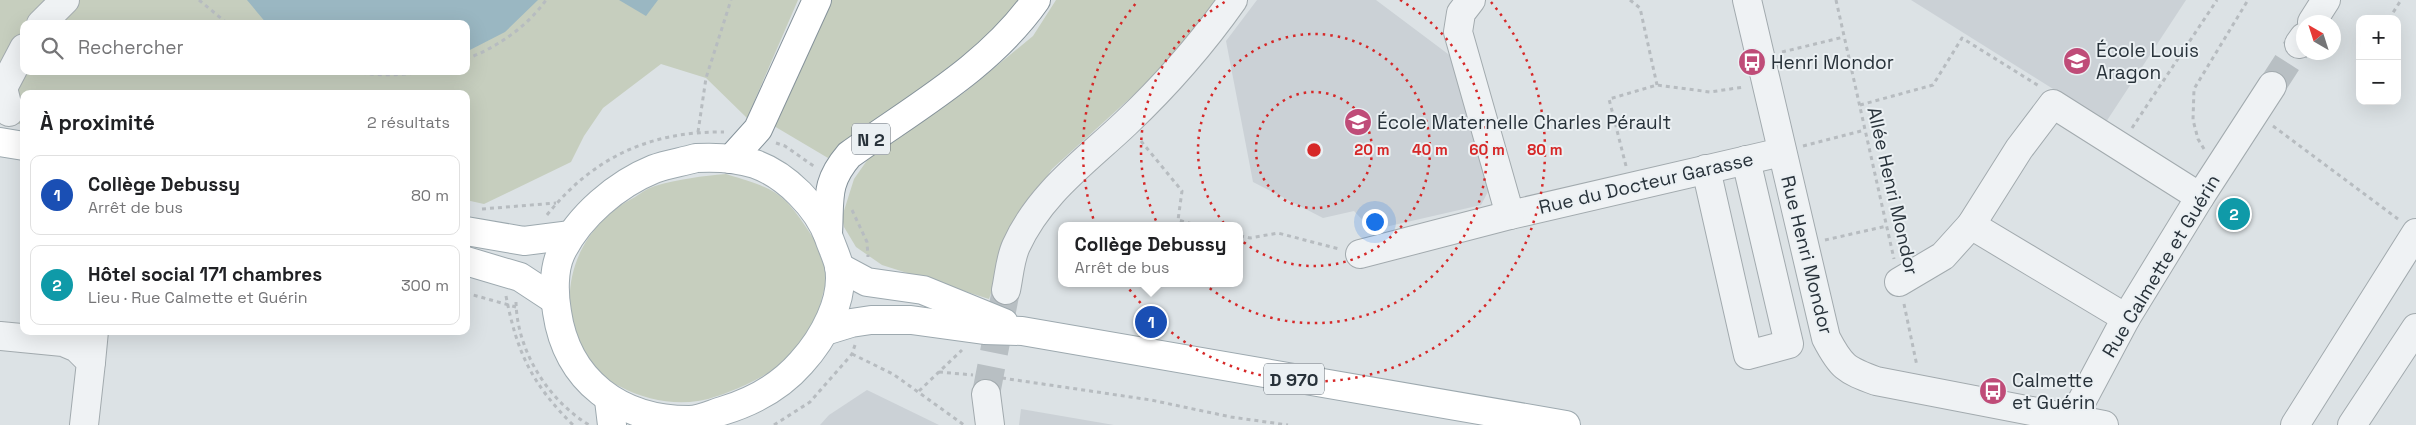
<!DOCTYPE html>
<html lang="fr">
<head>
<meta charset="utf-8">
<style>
  :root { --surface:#fff; --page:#f2f2f2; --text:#202124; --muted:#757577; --line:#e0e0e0; --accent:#ea580c }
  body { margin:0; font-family:"Space Grotesk",sans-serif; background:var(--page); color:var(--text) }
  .controls { position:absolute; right:15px; top:15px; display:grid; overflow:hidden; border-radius:10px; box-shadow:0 5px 20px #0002 }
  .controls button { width:45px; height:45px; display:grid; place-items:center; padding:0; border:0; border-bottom:1px solid var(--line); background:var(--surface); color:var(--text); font:25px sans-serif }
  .compass { position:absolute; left:2296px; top:15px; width:45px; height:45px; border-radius:50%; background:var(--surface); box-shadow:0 5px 20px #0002; rotate:321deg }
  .you { position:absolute; left:1374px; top:221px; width:18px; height:18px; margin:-12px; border:4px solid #fff; border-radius:50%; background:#1a73e8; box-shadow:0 0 0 8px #1a73e833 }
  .badge { display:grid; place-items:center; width:32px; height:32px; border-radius:50%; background:var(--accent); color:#fff; font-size:16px; font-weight:700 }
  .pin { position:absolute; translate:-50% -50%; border:2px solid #fff; box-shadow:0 1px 5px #0006 }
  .popup { position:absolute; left:1058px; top:222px; width:185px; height:65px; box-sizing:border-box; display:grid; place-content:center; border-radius:10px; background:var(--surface); filter:drop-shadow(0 1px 4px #0005); font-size:16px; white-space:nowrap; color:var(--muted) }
  .popup b { font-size:19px; color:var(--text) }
  .popup::after { content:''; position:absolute; left:50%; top:100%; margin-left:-10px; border:10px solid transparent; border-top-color:var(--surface) }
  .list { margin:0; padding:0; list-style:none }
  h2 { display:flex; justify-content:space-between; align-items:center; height:65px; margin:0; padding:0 20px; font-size:21px }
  h2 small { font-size:16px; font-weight:400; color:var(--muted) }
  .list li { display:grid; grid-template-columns:32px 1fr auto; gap:15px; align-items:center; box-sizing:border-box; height:80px; margin:0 10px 10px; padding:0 10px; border:1px solid var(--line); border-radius:10px }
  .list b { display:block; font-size:19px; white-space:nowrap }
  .list p { margin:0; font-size:16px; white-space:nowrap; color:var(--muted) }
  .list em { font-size:16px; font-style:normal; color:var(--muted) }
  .icon { flex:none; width:28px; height:28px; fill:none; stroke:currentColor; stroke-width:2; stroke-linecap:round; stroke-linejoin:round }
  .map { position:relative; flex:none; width:2416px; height:425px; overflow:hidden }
  .search { position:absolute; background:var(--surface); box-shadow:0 5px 20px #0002; left:20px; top:20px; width:450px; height:55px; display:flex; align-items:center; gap:12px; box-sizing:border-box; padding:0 18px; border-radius:10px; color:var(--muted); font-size:19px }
  .panel { position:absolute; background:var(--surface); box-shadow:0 5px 20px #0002; left:20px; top:90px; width:450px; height:245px; border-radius:10px }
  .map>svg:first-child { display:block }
  .built { fill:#cbd1d6 }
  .green { fill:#c6cebe; fill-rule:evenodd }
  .water { fill:#9ab7c2 }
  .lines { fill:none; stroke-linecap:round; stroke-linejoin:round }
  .minor-tunnel { stroke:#b8bfc3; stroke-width:28; stroke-dasharray:28 14; stroke-linecap:butt }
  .minor-casing { stroke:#a2aaae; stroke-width:30 }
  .major-casing { stroke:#9da9af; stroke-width:30 }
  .highway-casing { stroke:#85929a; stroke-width:30 }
  .path { stroke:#b7bcc0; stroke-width:3; stroke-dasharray:4 4; stroke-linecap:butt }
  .minor { stroke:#eff2f4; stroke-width:28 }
  .major { stroke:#fff; stroke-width:28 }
  .highway { stroke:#fff; stroke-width:28 }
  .ring { fill:none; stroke:#d62828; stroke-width:2.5; stroke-dasharray:2.5 5 }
  .labels { text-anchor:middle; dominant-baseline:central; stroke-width:4; stroke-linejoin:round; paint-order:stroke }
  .shield { fill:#ebf0f3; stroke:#626b72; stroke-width:1 }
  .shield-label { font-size:18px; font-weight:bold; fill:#28323a }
  .poi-label { font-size:19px; fill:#28323a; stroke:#ebf0f3; text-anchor:start }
  .street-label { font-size:19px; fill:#28323a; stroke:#ebf0f3 }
  .centre { fill:#d62828; stroke:#ebf0f3; stroke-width:2.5 }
  .ring-label { font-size:15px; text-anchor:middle; font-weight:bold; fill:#d62828; stroke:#ebf0f3; stroke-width:4; stroke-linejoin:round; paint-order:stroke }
</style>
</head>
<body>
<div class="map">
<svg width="2416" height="425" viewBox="0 0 2416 425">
  <rect width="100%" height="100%" fill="#dce2e5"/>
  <!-- built -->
  <g class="built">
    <path d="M1257,0H1376L1460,63L1490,188L1481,205L1372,230L1354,211L1323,218L1253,182L1226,41Z"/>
    <path d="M1911,0H2186L2106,122Z"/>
    <path d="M867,390L939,425H820L829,415Z"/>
    <path d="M1021,409L1114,425H1019Z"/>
  </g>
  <!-- green -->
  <g class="green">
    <path d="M0,0H798L747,118L706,78L661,64L603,108L584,136L571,162L484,204L466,200V94H24V125L0,120ZM24,24H466V71H24Z"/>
    <path d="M830,0H1018C1013,8 1008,18 1001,26C951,79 884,113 828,158L774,126Z"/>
    <path d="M1056,0H1221L1182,51L1052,169L1014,225L989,299L882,265L856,247L844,227L842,217L854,179L868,159L965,92L1033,36Z"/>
    <path d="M726,174C774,189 782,190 810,233C818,245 826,260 827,275C827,282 824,290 822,297C819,313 810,332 801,346C785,369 726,397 698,401C672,405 644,399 621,387C610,382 595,372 588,361C551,301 572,230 635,197C641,193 648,188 655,186C678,179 703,176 726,174Z"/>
  </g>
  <!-- water -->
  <g class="water">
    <path d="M247,0H538L505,32L466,52V24H267Z"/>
    <path d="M619,0H658L646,16Z"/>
  </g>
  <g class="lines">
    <!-- minor-tunnel -->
    <g class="minor-tunnel">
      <path d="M2272,86L2299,44"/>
      <path d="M986,394L1006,290"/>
    </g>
    <!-- minor casing -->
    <g class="minor-casing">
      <g id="minor">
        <path d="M1471,0L1461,13L1458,32L1510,215L1782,152"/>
        <path d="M1747,0L1826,338C1841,367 1846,370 1876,381L2104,425"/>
        <path d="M2312,22L2326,0"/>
        <path d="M41,24L65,0"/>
        <path d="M2299,44L2304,37"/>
        <path d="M9,112L3,88L24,48"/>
        <path d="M1706,169L1748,355L1789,344L1746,160"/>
        <path d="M1971,225L2126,318"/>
        <path d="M1360,254L1510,215"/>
        <path d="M1899,282L1943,256L1971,225L2019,149L2053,104L2200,197"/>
        <path d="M1006,290C1009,276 1010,259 1016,246C1040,193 1086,161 1126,123C1166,85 1202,44 1233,0"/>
        <path d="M0,336L63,342L77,348L91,362L84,425"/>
        <path d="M91,362L94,331"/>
        <path d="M986,394L990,425"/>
        <path d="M2069,425L2126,318L2200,197L2272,86"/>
        <path d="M2295,425L2416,233"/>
        <path d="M2352,425L2416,328"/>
      </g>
    </g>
    <!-- major casing -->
    <g class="major-casing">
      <g id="major">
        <path d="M0,142L24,146"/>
        <path d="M696,158C715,157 737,158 755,164C786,175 818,207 829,238C832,247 837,257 839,266C845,300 823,339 801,363C780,387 752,402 722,411C712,414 700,420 689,420C620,420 567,381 557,312C554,295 553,270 561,253C579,216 617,184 654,169C667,164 683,162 696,158Z"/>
        <path d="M466,231L524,241L571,235"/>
        <path d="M466,261L520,277L555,300"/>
        <path d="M839,267L867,282L923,290L1004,323"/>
        <path d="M825,331L851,323L871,320H911L984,330L1022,331L1566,425"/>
        <path d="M609,400L612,425"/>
      </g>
    </g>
    <!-- highway casing -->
    <g class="highway-casing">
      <g id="highway">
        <path d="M731,159L758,129L817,0"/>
        <path d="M828,234C830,198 825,183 849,155C914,108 989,67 1036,0"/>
      </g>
    </g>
    <!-- path -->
    <g class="path">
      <path d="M199,0L228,24"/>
      <path d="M1630,0L1640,8L1657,85"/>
      <path d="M1836,0L1894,259"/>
      <path d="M2389,19L2401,0"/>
      <path d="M1782,52L1844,37"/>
      <path d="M466,59C496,48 527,27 546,0"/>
      <path d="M346,71C373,76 402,76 430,71"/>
      <path d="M1860,105L1933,85L1962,38L2039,86"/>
      <path d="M2273,126L2398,219"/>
      <path d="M2132,128L2217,0"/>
      <path d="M698,132L706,78L731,0"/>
      <path d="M1141,141L1182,191L1178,220L1200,226"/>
      <path d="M776,143L785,146L815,167"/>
      <path d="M1803,146L1865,130"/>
      <path d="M2204,149L2198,139L2193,120L2194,89L2248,0"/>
      <path d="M1626,166L1609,99L1657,85L1710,92L1744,87"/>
      <path d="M482,209L556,203"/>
      <path d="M852,210L867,242L868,257"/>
      <path d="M547,215C593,157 651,131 724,132"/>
      <path d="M1240,236L1250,238L1278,233L1339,249"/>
      <path d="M1825,240L1887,226"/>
      <path d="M466,293L516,307"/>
      <path d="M506,296C517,353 532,384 573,425"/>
      <path d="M516,302C517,351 548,400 589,425"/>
      <path d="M1904,304L1917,366"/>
      <path d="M852,354L893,374L964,425"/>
      <path d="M939,372L973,375"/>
      <path d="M1002,378L1151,400L1231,417L1288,425"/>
      <path d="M919,391L962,350"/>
      <path d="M774,425L810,402L852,354L855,345"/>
    </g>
    <!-- minor -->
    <use href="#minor" class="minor"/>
    <!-- major -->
    <use href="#major" class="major"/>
    <!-- highway -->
    <use href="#highway" class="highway"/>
  </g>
  <!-- distance rings -->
  <g class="ring">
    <circle cx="1314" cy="150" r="58"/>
    <circle cx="1314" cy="150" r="116"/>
    <path d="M1400 0A173 173 0 1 1 1228 0"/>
    <path d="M1491 2A231 231 0 1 1 1137 2"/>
  </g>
  <!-- icons -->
  <defs>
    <g id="school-disc" transform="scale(1.4375)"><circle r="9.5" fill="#bf4c78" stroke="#ebf0f3"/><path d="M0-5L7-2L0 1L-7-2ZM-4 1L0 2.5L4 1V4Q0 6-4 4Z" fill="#fff"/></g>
    <g id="bus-disc" transform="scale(1.4375)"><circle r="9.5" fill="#bf4c78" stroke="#ebf0f3"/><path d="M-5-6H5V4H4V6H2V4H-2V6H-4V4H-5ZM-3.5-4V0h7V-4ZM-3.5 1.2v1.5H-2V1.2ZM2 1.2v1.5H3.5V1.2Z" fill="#fff"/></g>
  </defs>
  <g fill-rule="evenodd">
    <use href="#school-disc" x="2077" y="61"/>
    <use href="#bus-disc" x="1752" y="62"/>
    <use href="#school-disc" x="1358" y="122"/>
    <use href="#bus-disc" x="1993" y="391"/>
  </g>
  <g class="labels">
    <!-- shield labels -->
    <g class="shield">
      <rect x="852" y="123.5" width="38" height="31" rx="4"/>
      <rect x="1264" y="363.5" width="60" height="31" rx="4"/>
    </g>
    <g class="shield-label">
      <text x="871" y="139">N 2</text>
      <text x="1294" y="379">D 970</text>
    </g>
    <!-- poi labels -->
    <g class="poi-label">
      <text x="2096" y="50">École Louis<tspan x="2096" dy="22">Aragon</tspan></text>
      <text x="1771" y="62">Henri Mondor</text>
      <text x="1377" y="122">École Maternelle Charles Pérault</text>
      <text x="2012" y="380">Calmette<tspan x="2012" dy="22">et Guérin</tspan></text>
    </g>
    <!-- street labels -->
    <g class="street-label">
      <text transform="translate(1646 183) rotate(-13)">Rue du Docteur Garasse</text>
      <text transform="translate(1893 191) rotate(77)">Allée Henri Mondor</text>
      <text transform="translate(1807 255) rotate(76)">Rue Henri Mondor</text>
      <text transform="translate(2161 266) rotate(-59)">Rue Calmette et Guérin</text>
    </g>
  </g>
  <circle cx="1314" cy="150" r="8" class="centre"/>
  <g class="ring-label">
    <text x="1372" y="155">20 m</text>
    <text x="1430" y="155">40 m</text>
    <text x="1487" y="155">60 m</text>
    <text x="1545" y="155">80 m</text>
  </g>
</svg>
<div class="controls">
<button>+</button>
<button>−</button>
</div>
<svg class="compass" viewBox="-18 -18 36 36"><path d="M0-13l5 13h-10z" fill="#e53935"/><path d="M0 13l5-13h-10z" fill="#757577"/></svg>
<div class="you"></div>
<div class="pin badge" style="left:1151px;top:322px;background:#1a4fb4">1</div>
<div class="popup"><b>Collège Debussy</b>Arrêt de bus</div>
<div class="pin badge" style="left:2234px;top:214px;background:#0f9aa8">2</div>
<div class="search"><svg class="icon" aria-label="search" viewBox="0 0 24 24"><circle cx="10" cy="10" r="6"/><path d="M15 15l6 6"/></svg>Rechercher</div>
<section class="panel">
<h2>À proximité<small>2 résultats</small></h2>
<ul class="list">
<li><span class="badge" style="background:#1a4fb4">1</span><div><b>Collège Debussy</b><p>Arrêt de bus</p></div><em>80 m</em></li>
<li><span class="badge" style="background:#0f9aa8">2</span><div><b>Hôtel social 171 chambres</b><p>Lieu · Rue Calmette et Guérin</p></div><em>300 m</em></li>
</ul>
</section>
</div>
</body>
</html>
